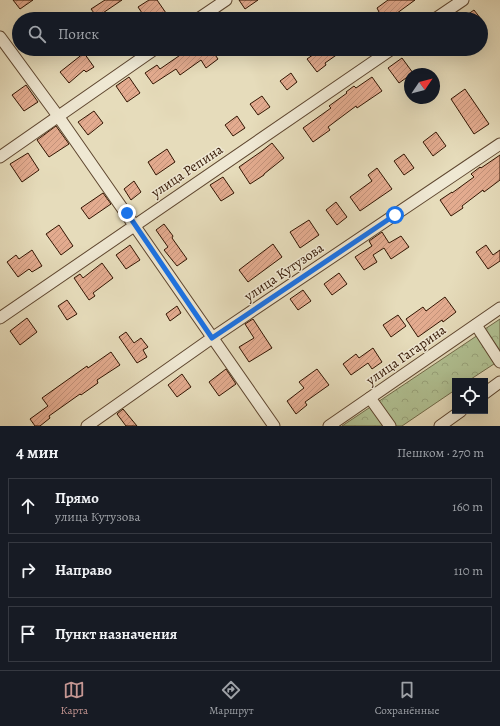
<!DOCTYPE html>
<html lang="ru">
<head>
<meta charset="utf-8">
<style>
  :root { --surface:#171b24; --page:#242831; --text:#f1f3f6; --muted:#9ea1a6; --line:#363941; --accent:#c59692 }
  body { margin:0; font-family:Alegreya,serif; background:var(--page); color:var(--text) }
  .controls { position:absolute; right:12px; bottom:12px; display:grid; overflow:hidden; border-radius:0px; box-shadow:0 4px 16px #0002 }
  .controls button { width:36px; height:36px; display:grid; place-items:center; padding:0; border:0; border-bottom:1px solid var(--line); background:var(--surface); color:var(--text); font:20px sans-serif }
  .compass { position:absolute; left:404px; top:68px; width:36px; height:36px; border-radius:50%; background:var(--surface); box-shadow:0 4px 16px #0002; rotate:55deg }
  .stop { position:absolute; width:12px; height:12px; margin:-9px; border:3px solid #1a73e8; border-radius:50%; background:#fff }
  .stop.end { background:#1a73e8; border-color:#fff; box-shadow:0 1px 4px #0008 }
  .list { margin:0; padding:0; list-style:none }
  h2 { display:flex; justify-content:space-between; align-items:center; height:52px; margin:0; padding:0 16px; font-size:17px }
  h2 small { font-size:13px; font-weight:400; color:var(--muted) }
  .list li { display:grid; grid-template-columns:26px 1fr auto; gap:12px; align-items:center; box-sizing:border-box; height:56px; margin:0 8px 8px; padding:0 8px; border:1px solid var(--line); border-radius:0px }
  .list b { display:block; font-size:15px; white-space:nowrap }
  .list p { margin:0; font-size:13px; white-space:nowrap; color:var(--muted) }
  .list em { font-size:13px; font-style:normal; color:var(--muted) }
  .icon { flex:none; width:22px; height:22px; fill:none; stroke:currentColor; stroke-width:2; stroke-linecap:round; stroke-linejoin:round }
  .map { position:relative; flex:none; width:500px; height:426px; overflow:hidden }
  .search { position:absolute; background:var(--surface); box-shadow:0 4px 16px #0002; left:12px; right:12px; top:12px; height:44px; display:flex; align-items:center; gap:10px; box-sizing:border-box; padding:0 14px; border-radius:22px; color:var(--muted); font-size:15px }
  .sheet { height:244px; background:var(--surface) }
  nav { display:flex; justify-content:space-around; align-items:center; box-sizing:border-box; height:56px; border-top:1px solid var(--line); background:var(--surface); font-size:11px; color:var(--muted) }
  nav a { display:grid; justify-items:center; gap:2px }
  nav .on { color:var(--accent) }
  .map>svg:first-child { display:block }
  .forest { fill:url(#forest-crowns); stroke:#726b4a }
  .building { fill:url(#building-hatch); stroke:#321502 }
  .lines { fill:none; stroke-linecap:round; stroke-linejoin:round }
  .minor-casing { stroke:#5f4730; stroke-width:13 }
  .minor { stroke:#efe8d3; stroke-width:11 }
  .route { stroke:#1a73e8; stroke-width:5 }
  .labels { text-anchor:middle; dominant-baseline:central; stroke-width:3; stroke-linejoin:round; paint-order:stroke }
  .street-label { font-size:14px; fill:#321502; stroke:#efe8d3 }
</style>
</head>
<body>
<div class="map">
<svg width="500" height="426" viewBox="0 0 500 426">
  <defs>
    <pattern id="forest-crowns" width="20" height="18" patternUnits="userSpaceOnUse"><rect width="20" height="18" fill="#b1c193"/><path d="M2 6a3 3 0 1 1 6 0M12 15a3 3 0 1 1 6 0" fill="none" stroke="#99a57d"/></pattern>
    <pattern id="building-hatch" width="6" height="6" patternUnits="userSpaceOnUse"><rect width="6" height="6" fill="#e3ab8f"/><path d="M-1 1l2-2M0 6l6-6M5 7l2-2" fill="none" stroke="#c3927a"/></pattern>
  </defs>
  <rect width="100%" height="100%" fill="#e6dcbb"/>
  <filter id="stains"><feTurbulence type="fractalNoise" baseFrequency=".005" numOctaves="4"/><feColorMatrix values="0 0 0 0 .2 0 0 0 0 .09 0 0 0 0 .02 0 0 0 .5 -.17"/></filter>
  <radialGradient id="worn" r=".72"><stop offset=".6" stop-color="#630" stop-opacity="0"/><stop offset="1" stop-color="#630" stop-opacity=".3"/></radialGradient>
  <!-- forest -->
  <g class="forest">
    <path d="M500,319V351L485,329Z"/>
    <path d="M478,335L497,362L468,381H455V390L402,426H342Z"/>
  </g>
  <!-- building -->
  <g class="building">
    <path d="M13,0H33L20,9Z"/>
    <path d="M105,0H122L97,17L91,9Z"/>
    <path d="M149,0H157L166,13L157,19H146L138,7Z"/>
    <path d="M239,0H258L245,9Z"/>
    <path d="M388,0H415L389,19H369L379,12L377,8Z"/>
    <path d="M474,10L481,19H461Z"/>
    <path d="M189,49H211L218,59L206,68L201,60L180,75L176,69L153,84L145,73L157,65L160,69Z"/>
    <path d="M325,49H345L325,63L326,65L317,72L307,59L317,52L318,54Z"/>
    <path d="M84,53L94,67L86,72L84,70L69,83L60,72Z"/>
    <path d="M402,58L413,73L399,83L388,68Z"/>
    <path d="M291,73L297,82L287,90L280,81Z"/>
    <path d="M129,77L140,93L127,102L116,86Z"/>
    <path d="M372,77L382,91L357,108L356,106L328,127L330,130L313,142L303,128L331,108L329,106L347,93L346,92L354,86L356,88Z"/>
    <path d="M26,85L38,102L24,111L12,95Z"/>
    <path d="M465,89L489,124L474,134L451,99Z"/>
    <path d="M262,96L270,107L258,115L250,104Z"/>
    <path d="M94,111L103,123L88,135L78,122Z"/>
    <path d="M237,116L245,128L233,136L225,125Z"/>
    <path d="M56,126L69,144L49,157L37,140Z"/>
    <path d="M436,132L446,146L433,156L423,142Z"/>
    <path d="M272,143L284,158L264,174V175L250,184L239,167L262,151Z"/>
    <path d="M167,149L175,162L156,175L148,162Z"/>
    <path d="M28,153L39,170L22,182L10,164Z"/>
    <path d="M404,154L414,168L404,175L394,161Z"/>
    <path d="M500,155V180L484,192L483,190L462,206L463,208L451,216L440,200L452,192V193L474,177L471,174L480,167L481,168Z"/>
    <path d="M377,168L392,189L360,211L350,197L372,181L368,175Z"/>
    <path d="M223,177L234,193L221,201L210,185Z"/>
    <path d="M134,181L141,192L131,200L124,189Z"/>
    <path d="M103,193L111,204L89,219L81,208Z"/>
    <path d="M336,202L347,217L337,225L326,210Z"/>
    <path d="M309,220L319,235L300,248L290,232Z"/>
    <path d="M164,224L173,236L172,238L187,259L177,266L164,250L168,247L156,230Z"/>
    <path d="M59,225L73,246L61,255L46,234Z"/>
    <path d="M382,232L389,243L401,236L409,247L391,259L384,248L373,255L377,262L364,270L355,257L372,246L369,241Z"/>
    <path d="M273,244L282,257L248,282L239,270Z"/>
    <path d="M130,245L140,260L126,269L116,255Z"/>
    <path d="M486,245L493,255L500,250V261L488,269L476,252Z"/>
    <path d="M32,250L42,266L32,272L29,269L18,277L7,262L16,255L19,259Z"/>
    <path d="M102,263L113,278L93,293L95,296L89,300L74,278L80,274L83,278Z"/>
    <path d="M339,273L347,284L332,295L324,284Z"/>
    <path d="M303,290L311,301L298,310L290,299Z"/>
    <path d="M445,297L456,312L443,322L442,320L418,337L406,319L423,307L426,311Z"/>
    <path d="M67,300L77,314L67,320L58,306Z"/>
    <path d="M177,306L181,313L170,321L166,314Z"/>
    <path d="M398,315L406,326L391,337L383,325Z"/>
    <path d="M27,318L37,332L20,345L10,331Z"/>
    <path d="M253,319L272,348L249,362L239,347L254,338L245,324Z"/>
    <path d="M126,332L134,343L141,338L148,347L143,350L147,357L137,363L119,337Z"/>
    <path d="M373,348L382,362L372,369L368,363L351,375L343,364L356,354L359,358Z"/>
    <path d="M111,352L120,365L97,380L98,383L81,395L80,394L49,416L50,418L40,426H35L30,419L48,406L42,398L87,366L88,368Z"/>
    <path d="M226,369L236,384L219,396L209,382Z"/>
    <path d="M317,369L329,385L305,402L307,405L296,414L287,401L304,388L299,382Z"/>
    <path d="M182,374L191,387L177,397L168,385Z"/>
    <path d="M123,409L137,426H126L117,414Z"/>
  </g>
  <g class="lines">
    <!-- minor casing -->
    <g class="minor-casing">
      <g id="minor">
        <path d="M198,19L226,0"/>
        <path d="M435,19L463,0"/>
        <path d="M0,37L58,116L274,426"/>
        <path d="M0,157L155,49"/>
        <path d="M0,318L392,49"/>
        <path d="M476,325L500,362"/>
        <path d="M485,393L500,382"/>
        <path d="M370,398L390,426"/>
        <path d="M87,426L212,338L500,144"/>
        <path d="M329,426L500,308"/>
        <path d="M440,426L461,411"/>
      </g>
    </g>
    <!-- minor -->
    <use href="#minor" class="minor"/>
  </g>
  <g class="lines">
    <!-- route -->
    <path class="route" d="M127,213L212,338L395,215"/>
  </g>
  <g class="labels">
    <!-- street labels -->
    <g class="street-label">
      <text transform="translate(187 171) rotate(-34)">улица Репина</text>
      <text transform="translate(284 272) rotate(-34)">улица Кутузова</text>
      <text transform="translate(406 355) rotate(-35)">улица Гагарина</text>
    </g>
  </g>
  <rect width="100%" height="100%" filter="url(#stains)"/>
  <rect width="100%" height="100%" fill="url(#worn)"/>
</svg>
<div class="controls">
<button><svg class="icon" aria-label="locate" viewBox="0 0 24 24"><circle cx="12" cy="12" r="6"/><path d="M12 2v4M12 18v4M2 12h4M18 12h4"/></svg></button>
</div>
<svg class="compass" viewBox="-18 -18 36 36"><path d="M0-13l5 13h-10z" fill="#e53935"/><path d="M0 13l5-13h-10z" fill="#9ea1a6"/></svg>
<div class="stop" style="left:395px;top:215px"></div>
<div class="stop end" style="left:127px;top:213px"></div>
<div class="search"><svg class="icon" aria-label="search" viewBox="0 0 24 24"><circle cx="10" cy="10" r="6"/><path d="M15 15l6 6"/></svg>Поиск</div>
</div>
<section class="sheet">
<h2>4 мин<small>Пешком · 270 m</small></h2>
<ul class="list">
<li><svg class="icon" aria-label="ahead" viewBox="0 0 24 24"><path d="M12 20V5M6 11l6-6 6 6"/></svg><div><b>Прямо</b><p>улица Кутузова</p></div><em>160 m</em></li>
<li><svg class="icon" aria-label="right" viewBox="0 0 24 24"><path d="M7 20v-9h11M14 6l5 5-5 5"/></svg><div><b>Направо</b></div><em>110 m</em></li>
<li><svg class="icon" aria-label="arrive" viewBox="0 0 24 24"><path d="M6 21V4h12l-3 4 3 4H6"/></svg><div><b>Пункт назначения</b></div></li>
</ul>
</section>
<nav>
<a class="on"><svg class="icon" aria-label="map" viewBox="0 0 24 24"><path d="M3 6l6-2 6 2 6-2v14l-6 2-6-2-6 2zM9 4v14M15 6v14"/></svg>Карта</a>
<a><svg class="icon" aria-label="directions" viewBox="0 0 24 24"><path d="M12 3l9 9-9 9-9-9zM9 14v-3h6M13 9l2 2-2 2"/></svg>Маршрут</a>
<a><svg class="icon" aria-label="saved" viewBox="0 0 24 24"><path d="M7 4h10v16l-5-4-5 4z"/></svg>Сохранённые</a>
</nav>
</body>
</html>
